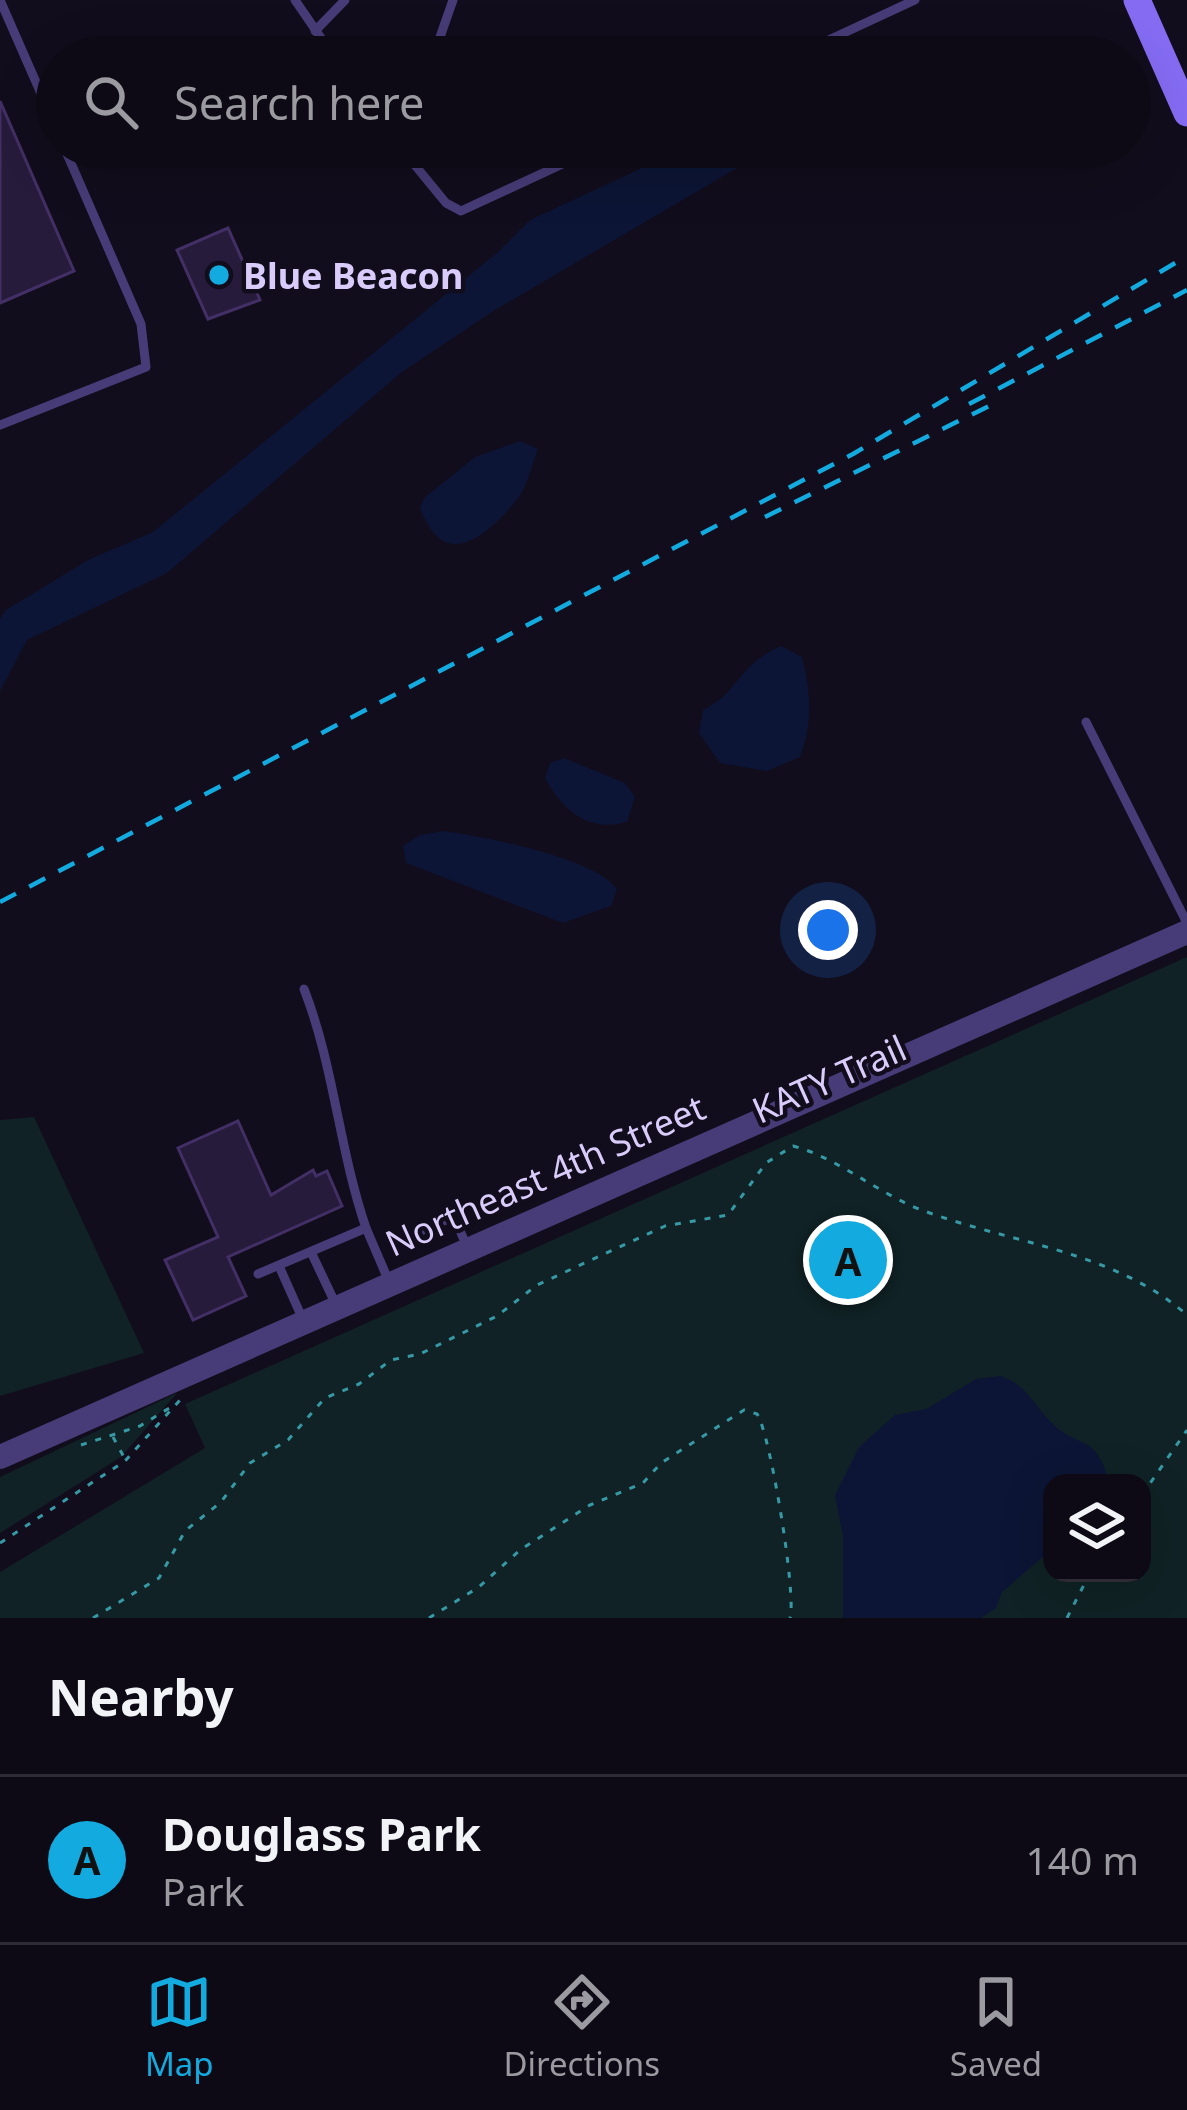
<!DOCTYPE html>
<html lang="en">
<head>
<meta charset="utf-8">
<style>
  :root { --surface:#0e0a15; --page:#1c1822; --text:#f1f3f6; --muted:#9b9aa0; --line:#2e2b34; --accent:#13abdf }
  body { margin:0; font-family:"Noto Sans",sans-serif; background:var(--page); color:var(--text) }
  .controls { position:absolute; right:36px; bottom:36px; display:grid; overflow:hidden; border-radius:24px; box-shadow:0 12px 48px #0002 }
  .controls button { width:108px; height:108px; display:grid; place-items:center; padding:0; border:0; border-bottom:3px solid var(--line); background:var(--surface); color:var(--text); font:60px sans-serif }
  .you { position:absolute; left:828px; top:930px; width:42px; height:42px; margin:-30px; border:9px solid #fff; border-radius:50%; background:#1a73e8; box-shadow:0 0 0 18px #1a73e833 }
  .badge { display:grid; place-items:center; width:78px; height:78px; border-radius:50%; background:var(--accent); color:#111; font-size:39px; font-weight:700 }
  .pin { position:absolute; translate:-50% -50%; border:6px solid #fff; box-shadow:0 3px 12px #0006 }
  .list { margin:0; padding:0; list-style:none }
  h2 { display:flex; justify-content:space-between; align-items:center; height:156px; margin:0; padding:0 48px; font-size:51px }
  h2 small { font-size:39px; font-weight:400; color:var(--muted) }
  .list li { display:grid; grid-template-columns:78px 1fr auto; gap:36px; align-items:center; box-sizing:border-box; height:168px; padding:0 48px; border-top:3px solid var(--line) }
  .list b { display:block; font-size:45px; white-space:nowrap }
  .list p { margin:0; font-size:39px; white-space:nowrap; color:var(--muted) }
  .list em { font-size:39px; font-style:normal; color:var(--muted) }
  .icon { flex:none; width:66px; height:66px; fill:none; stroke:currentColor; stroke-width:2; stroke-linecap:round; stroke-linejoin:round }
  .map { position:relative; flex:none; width:1187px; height:1618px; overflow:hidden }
  .search { position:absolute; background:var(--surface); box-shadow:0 12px 48px #0002; left:36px; right:36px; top:36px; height:132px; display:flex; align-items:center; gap:30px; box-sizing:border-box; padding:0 42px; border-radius:66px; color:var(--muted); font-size:45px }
  .sheet { height:324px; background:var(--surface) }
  nav { display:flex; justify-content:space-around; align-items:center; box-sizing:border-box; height:168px; border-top:3px solid var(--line); background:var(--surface); font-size:33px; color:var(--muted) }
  nav a { display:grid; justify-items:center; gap:6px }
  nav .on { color:var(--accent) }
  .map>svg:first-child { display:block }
  .green { fill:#102225; fill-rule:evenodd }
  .water { fill:#0c1535 }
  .building { fill:#261b3b; stroke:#422f65; stroke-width:3 }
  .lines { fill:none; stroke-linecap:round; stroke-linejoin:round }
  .path { stroke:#3799a4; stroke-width:3; stroke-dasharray:6 9; stroke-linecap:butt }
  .service { stroke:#473c77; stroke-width:9 }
  .tertiary { stroke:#473c77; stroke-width:24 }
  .secondary { stroke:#846bf2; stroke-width:27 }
  .rail { stroke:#13abdf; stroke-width:4.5; stroke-dasharray:18 15; stroke-linecap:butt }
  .poi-dot { fill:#13abdf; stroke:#120d1c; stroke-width:4.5 }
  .labels { text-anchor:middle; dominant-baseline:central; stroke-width:9; stroke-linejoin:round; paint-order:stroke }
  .poi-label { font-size:36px; font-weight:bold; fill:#d9ccfb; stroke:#120d1c; text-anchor:start }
  .street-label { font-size:36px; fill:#d9ccfb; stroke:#120d1c }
</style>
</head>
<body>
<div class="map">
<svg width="1187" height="1618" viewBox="0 0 1187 1618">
  <rect width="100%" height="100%" fill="#120d1c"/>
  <!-- green -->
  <g class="green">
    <path d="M1187,957V1618H0V1572L205,1448L185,1404ZM1052,1483H1142V1573H1052Z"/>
    <path d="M34,1117L144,1353L0,1396V1120Z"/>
    <path d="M177,1393L121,1457L0,1533V1477Z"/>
  </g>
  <!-- water -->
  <g class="water">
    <path d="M687,147H773L495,310L402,372L167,573L27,640L0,691V619L6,610L88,560L153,532L498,252L530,220Z"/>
    <path d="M520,441L538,449C532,465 527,488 516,501C484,540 443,571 420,508L424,498L475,457Z"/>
    <path d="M781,646L802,657C811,693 813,723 800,757L767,771L720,763L699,733L703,710C740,692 737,665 781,646Z"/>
    <path d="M564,758L625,783L635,797L627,822C587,833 563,810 545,778L550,763Z"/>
    <path d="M444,831C484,837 593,857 617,889L611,906L563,923L406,863L403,846L420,835Z"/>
    <path d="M1001,1376C1028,1386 1032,1403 1051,1422C1079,1451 1094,1430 1110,1483H1052V1549L1002,1592L996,1608L981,1618H843V1536L835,1495L859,1447L895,1415L926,1409L976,1379Z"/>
  </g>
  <!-- building -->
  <g class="building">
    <path d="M0,101L74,271L0,303Z"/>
    <path d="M228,228L260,300L208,319L177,250Z"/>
    <path d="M238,1121L271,1195L313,1170L316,1176L327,1171L342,1206L228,1257L246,1296L193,1320L165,1260L218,1237L178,1148Z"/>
  </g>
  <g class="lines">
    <!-- path -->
    <g class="path">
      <path d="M113,1437L125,1459"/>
      <path d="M81,1445L140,1426L171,1407"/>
      <path d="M1142,1495L1187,1430"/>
      <path d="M0,1543L125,1461L180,1400"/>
      <path d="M93,1618L159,1578L185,1531L221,1502L250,1463L288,1440L325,1398L359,1384L391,1360L420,1354L497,1316L537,1285L665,1226L728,1215L766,1163L793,1146C838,1158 876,1192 919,1209C1007,1243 1113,1250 1187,1315"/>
      <path d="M429,1618L479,1587L520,1550L590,1505L643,1483L661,1463L744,1410L757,1414C770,1432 797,1596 790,1618"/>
      <path d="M1067,1618L1090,1573"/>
    </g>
    <!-- service -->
    <g class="service">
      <path d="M0,0L57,130"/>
      <path d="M295,0L334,57"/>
      <path d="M315,31L345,0"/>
      <path d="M433,57L453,0"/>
      <path d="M792,57L915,0"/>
      <path d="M400,147L446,203L461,211L599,147"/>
      <path d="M0,425L146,367L141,324L64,147"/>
      <path d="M1086,722L1187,923"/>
      <path d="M304,989C334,1066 339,1149 366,1228"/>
      <path d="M392,1244L448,1219L458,1226L468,1249"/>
      <path d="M311,1252L337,1307"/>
      <path d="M279,1266L304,1322"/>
      <path d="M258,1274L366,1228L390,1284"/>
    </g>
    <!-- tertiary -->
    <path class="tertiary" d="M0,1457L1187,932"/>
    <!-- secondary -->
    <path class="secondary" d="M1137,0L1187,113"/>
    <!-- rail -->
    <g class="rail">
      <path d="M969,404L1187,290"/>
      <path d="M765,517L991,405"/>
      <path d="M0,902L853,454L1187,256"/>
    </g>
  </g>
  <!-- markers -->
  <circle class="poi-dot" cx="219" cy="275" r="12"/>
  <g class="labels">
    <!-- poi labels -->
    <g class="poi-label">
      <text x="243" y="275">Blue Beacon</text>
    </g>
    <!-- street labels -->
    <g class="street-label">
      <text transform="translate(829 1079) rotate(-24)">KATY Trail</text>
      <text transform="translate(545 1175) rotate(-24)">Northeast 4th Street</text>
    </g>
  </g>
</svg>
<div class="controls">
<button><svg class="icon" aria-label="layers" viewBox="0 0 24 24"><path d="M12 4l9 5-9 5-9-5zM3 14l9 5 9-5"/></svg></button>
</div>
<div class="you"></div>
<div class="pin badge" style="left:848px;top:1260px">A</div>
<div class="search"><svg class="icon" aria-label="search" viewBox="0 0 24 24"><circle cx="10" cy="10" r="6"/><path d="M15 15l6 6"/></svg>Search here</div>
</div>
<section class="sheet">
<h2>Nearby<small></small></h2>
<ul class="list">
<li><span class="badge">A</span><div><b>Douglass Park</b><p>Park</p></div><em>140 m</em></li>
</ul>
</section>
<nav>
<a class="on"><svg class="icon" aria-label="map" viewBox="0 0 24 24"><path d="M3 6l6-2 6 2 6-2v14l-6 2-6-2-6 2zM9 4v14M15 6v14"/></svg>Map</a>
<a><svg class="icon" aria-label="directions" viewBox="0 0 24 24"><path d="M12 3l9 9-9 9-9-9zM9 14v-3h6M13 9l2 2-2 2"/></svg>Directions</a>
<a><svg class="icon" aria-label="saved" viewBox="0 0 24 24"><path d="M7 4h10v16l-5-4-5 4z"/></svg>Saved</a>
</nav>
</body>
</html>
